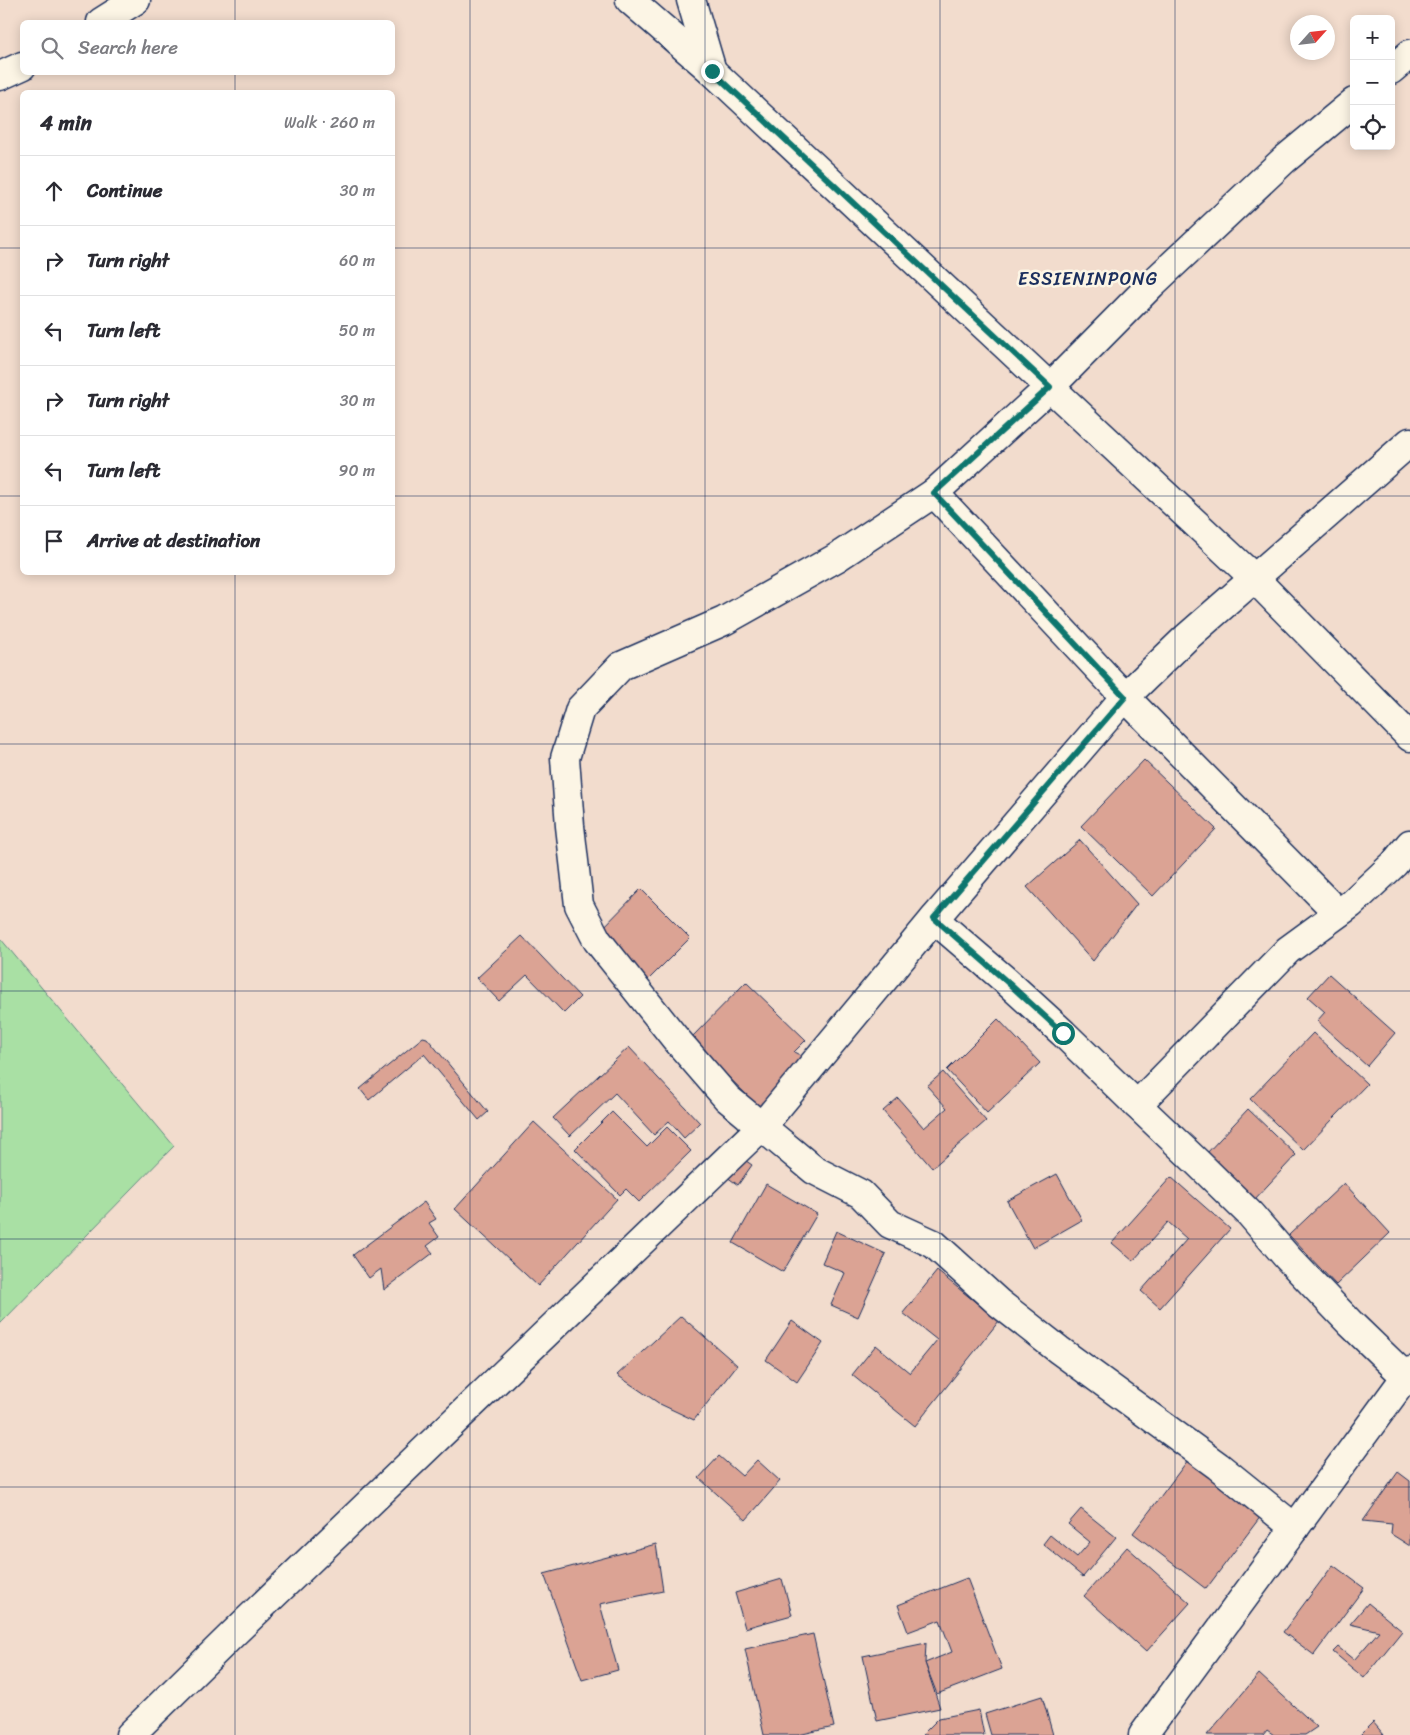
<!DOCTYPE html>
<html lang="en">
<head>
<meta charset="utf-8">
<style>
  :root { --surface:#fff; --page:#f7f7f7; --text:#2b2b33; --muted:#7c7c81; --line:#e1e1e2 }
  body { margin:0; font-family:Sriracha,sans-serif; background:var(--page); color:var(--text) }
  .controls { position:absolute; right:15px; top:15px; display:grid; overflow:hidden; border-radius:8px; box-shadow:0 2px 12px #0003 }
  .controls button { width:45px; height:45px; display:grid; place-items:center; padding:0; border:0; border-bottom:1px solid var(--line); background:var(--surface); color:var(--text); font:25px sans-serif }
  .compass { position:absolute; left:1290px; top:15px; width:45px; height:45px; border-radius:50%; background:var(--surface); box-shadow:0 2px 12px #0003; rotate:63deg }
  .stop { position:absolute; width:15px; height:15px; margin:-11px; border:4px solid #0f766e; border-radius:50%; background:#fff }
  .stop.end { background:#0f766e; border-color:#fff; box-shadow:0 1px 5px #0008 }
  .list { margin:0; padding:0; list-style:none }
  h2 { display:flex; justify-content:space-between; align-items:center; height:65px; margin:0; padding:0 20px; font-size:21px }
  h2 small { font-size:16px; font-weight:400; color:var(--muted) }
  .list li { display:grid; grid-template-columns:32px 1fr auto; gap:15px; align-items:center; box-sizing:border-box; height:70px; padding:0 20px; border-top:1px solid var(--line) }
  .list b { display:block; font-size:19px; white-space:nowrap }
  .list em { font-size:16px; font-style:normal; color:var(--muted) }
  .icon { flex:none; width:28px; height:28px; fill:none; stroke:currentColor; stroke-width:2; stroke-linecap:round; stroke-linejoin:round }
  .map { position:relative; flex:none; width:1410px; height:1735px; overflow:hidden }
  .search { position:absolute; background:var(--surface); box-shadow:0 2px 12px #0003; left:20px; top:20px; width:375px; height:55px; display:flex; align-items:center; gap:12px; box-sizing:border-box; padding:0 18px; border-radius:8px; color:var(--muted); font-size:19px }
  .panel { position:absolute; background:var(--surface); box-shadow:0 2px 12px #0003; left:20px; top:90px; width:375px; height:485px; border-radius:8px }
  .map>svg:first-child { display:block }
  .green { fill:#a9e0a4; stroke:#628881 }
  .building { fill:#dba394; stroke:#1b2f5e }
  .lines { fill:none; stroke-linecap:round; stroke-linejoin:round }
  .minor-casing { stroke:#1b2f5e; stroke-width:31 }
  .major-casing { stroke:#1b2f5e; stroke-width:31 }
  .minor { stroke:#fcf5e5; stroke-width:28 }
  .major { stroke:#fcf5e5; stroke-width:28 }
  .route { stroke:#0f766e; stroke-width:6 }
  .grid { fill:none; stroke:#1b2f5e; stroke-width:1; stroke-opacity:0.55 }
  .labels { text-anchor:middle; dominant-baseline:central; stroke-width:5; stroke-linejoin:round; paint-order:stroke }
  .quarter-label { font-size:18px; letter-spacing:1px; fill:#1b2f5e; stroke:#fcf5e5 }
</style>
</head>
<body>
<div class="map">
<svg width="1410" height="1735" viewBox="0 0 1410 1735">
  <rect width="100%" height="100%" fill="#f2dccd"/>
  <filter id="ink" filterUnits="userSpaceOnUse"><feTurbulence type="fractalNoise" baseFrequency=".02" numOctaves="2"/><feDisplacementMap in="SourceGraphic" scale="10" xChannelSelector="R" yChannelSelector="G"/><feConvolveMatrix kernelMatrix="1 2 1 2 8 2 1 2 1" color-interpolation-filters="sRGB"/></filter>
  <g filter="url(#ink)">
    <!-- green -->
    <path class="green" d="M0,938L174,1146L0,1324Z"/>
    <!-- building -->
    <g class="building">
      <path d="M1144,760L1216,829L1153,896L1081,826Z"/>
      <path d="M1080,840L1137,904L1093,961L1027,887Z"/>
      <path d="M641,889L690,938L644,984L596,935Z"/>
      <path d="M522,936L580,997L564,1013L527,975L499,1001L477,978Z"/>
      <path d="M1329,974L1395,1033L1367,1066L1317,1021L1325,1012L1308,997Z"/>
      <path d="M746,982L806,1040L794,1052L807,1059L760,1108L690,1039Z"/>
      <path d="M998,1019L1040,1063L987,1113L947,1070Z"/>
      <path d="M1313,1033L1367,1084L1303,1150L1250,1099Z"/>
      <path d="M423,1037L427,1038L488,1112L479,1120L424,1054L369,1100L360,1089Z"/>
      <path d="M629,1047L700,1123L684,1138L669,1121L654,1135L615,1093L570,1136L553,1118Z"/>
      <path d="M943,1072L986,1121L932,1168L883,1111L898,1098L924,1128L947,1108L927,1086Z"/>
      <path d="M1248,1109L1296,1155L1254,1200L1206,1154Z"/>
      <path d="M612,1112L647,1147L667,1127L691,1151L639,1202L626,1189L620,1195L575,1149Z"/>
      <path d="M534,1122L617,1199L538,1286L455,1209Z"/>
      <path d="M736,1154L752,1165L738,1185L723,1174Z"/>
      <path d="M1057,1174L1082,1220L1033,1248L1007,1201Z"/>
      <path d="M1171,1177L1230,1229L1160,1308L1141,1291L1187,1239L1168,1222L1133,1261L1112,1243Z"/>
      <path d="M1344,1183L1390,1233L1336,1285L1289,1235Z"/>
      <path d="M766,1184L817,1214L783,1272L733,1243Z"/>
      <path d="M424,1202L436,1219L429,1223L439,1237L427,1246L433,1253L384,1290L381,1269L369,1278L353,1255Z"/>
      <path d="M836,1231L886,1254L858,1317L831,1305L845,1273L822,1263Z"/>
      <path d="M937,1271L999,1321L915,1426L852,1375L876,1345L910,1373L937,1340L903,1313Z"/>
      <path d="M681,1316L737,1365L694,1420L660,1404L617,1375Z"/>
      <path d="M792,1321L823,1343L797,1382L766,1360Z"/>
      <path d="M719,1456L742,1476L757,1460L780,1481L746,1520L699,1478Z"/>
      <path d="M1188,1460L1261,1516L1206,1589L1133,1533Z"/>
      <path d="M1398,1472L1410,1481V1546L1391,1534L1392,1524L1363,1521Z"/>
      <path d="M1081,1509L1116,1537L1083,1577L1043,1544L1050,1535L1077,1557L1090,1542L1068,1524Z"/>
      <path d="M656,1544L663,1591L600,1604L618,1670L582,1680L544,1574Z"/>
      <path d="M1127,1547L1190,1603L1146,1652L1084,1596Z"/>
      <path d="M1333,1565L1364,1588L1314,1655L1283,1632Z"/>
      <path d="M967,1578L1002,1669L937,1694L925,1663L952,1652L940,1620L908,1632L898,1605Z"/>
      <path d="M782,1579L792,1615L745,1628L735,1593Z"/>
      <path d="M1368,1603L1402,1631L1364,1678L1333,1652L1338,1647L1354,1660L1379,1631L1350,1624Z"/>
      <path d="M813,1634L834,1727L798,1735H764L745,1649Z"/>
      <path d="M926,1643L925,1663L940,1708L877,1721L863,1656Z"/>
      <path d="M1259,1674L1317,1727L1305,1735H1274L1267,1730L1263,1735H1207Z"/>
      <path d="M1042,1696L1053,1735H991L985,1714Z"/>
      <path d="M979,1710L984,1735H922L939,1718Z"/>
      <path d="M1373,1722L1384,1735H1360Z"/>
    </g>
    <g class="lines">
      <!-- minor casing -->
      <g class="minor-casing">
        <g id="minor">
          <path d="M630,0L712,71L1254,578L1410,737"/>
          <path d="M691,0L712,71"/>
          <path d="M101,22L136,0"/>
          <path d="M1391,70L1410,54"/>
          <path d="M0,76L22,66"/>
          <path d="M934,493L1125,697L1338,913"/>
          <path d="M934,919L1005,980L1063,1033L1137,1105L1198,1163L1250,1214L1287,1257L1351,1324L1410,1381"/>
          <path d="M1137,1105L1288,950L1351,904L1394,864L1410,844"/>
          <path d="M1295,1528L1218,1466L1059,1350L999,1303L934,1244L890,1224L861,1194L814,1170L727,1098L675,1038L597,940L579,905L570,826L565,758L580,709L621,666L724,621L836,558L934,493L1050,387L1152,284L1284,160L1354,102"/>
          <path d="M130,1735L234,1633L762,1126L934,919L1125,697L1186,638L1410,442"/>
        </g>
      </g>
      <!-- major casing -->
      <g class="major-casing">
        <path id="major" d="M1143,1735L1410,1371"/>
      </g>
      <!-- minor -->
      <use href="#minor" class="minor"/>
      <!-- major -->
      <use href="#major" class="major"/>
    </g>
  </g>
  <g class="lines" filter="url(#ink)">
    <!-- route -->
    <path class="route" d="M712,71L1050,387L934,493L1125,697L934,918L1005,980L1063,1033"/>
  </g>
  <!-- grid -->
  <path class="grid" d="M235,0V22M470,0V1735M705,0V1735M940,0V1735M1175,0V1735M235,72V92M0,248H22M392,248H1410M0,496H22M392,496H1410M235,572V1735M0,744H1410M0,991H1410M0,1239H1410M0,1487H1410"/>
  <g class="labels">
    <!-- quarter labels -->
    <g class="quarter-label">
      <text x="1088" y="279">ESSIENINPONG</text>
    </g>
  </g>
</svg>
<div class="controls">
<button>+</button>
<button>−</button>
<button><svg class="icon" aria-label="locate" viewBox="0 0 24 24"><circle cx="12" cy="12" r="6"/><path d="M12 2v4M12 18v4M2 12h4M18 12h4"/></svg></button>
</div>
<svg class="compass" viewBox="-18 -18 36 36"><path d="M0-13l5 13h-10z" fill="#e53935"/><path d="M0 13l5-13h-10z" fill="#7c7c81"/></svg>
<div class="stop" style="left:1063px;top:1033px"></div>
<div class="stop end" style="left:712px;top:71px"></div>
<div class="search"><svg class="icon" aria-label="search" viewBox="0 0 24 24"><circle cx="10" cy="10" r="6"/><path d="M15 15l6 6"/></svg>Search here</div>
<section class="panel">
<h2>4 min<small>Walk · 260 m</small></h2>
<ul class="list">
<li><svg class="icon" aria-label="ahead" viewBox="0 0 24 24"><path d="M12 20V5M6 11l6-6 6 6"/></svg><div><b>Continue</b></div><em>30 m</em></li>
<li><svg class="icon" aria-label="right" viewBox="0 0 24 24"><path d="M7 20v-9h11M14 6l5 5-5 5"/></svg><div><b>Turn right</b></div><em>60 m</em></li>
<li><svg class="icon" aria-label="left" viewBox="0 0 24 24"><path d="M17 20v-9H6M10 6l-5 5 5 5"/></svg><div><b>Turn left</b></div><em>50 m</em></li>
<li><svg class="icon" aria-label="right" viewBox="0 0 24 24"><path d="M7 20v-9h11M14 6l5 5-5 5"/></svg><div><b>Turn right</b></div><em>30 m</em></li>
<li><svg class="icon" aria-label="left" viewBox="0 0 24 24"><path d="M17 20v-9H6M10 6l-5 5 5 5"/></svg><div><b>Turn left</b></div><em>90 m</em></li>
<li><svg class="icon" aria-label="arrive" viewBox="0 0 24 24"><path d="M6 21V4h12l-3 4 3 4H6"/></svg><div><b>Arrive at destination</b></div></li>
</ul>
</section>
</div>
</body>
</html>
